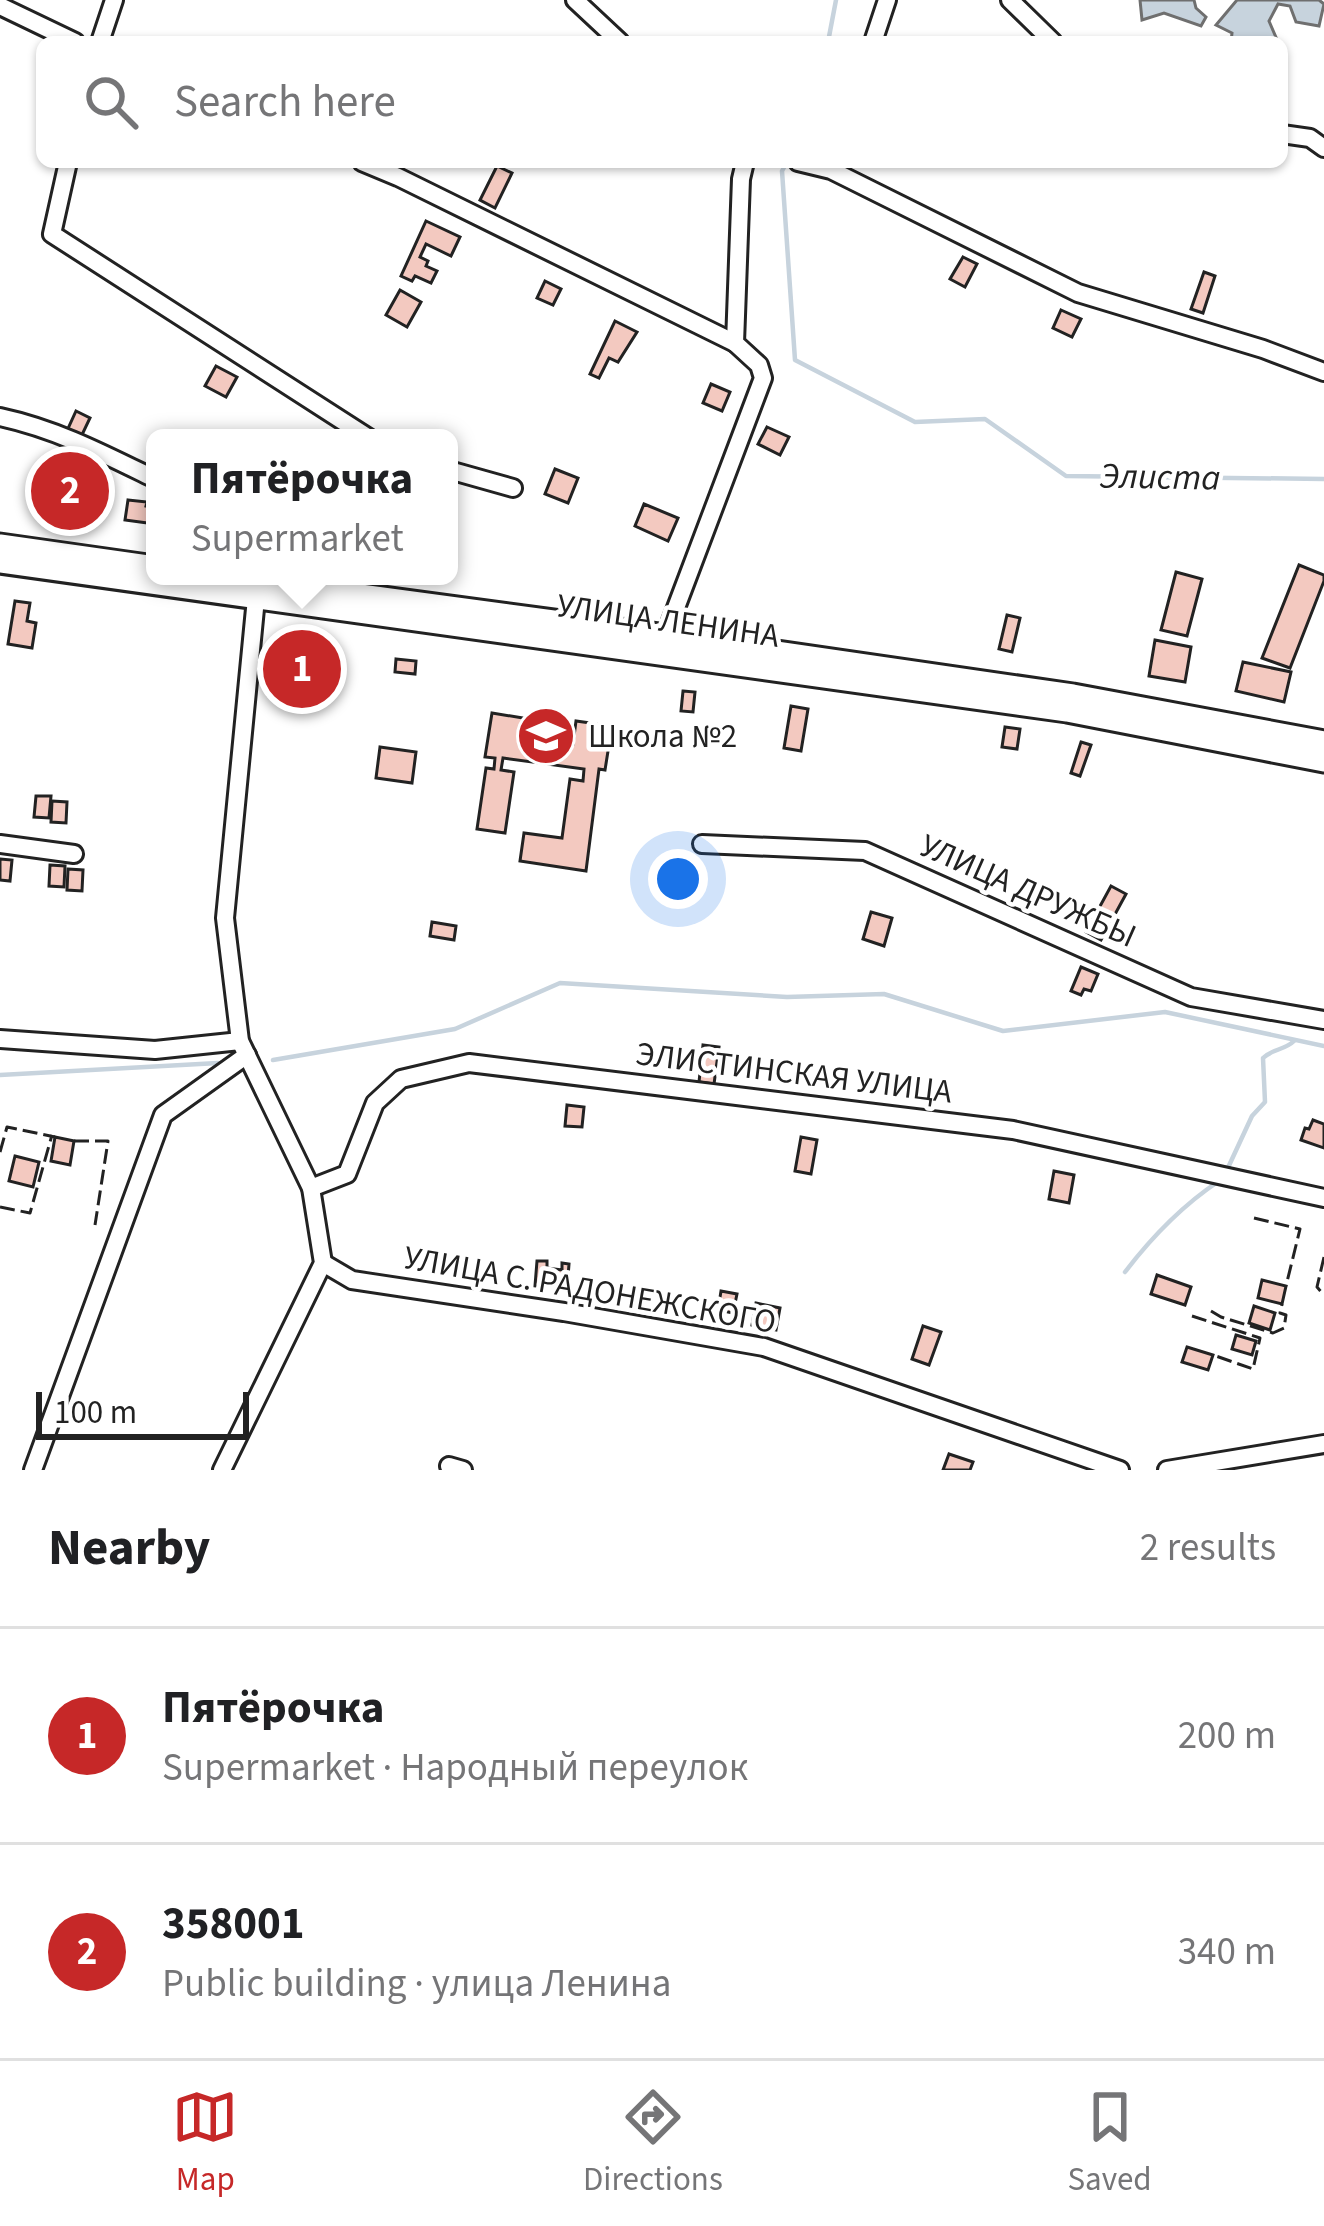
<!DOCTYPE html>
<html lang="en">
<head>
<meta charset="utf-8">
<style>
  :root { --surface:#fff; --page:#f2f2f2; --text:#202124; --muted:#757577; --line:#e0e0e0; --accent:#c62828 }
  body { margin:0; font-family:"Source Sans 3",sans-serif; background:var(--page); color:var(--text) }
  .scale { position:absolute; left:36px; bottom:30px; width:213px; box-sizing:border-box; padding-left:12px; border:6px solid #222; border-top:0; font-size:33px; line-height:42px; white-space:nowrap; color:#222; -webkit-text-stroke:9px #fff; paint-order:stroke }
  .you { position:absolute; left:678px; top:879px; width:42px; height:42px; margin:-30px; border:9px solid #fff; border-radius:50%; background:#1a73e8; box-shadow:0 0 0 18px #1a73e833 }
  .badge { display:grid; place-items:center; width:78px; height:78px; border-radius:50%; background:var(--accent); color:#fff; font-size:39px; font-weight:700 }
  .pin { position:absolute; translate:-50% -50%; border:6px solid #fff; box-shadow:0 3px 12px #0006 }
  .popup { position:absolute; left:146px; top:429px; width:312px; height:156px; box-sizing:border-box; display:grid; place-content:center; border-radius:18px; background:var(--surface); filter:drop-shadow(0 3px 9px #0005); font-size:39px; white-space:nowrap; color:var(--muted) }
  .popup b { font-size:45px; color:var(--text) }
  .popup::after { content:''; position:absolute; left:50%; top:100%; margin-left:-24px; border:24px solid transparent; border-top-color:var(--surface) }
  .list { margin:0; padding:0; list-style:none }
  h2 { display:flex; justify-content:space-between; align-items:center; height:156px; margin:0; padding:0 48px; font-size:51px }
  h2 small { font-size:39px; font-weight:400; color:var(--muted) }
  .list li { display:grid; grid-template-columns:78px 1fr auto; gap:36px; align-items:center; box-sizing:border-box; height:216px; padding:0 48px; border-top:3px solid var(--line) }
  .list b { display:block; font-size:45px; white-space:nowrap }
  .list p { margin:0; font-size:39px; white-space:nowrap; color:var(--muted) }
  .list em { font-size:39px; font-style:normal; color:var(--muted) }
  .icon { flex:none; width:66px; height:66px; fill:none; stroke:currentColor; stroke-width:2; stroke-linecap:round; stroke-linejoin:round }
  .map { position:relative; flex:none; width:1324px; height:1470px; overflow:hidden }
  .search { position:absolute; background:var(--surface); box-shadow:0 3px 9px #0004; left:36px; right:36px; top:36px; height:132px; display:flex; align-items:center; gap:30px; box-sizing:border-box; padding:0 42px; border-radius:18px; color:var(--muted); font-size:45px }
  .sheet { height:588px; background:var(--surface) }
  nav { display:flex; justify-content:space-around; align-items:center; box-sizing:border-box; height:168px; border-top:3px solid var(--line); background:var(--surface); font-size:33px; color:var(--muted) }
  nav a { display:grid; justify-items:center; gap:6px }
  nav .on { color:var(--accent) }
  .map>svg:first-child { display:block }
  .water { fill:#c7d3dd; stroke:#6f6f6f; stroke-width:3 }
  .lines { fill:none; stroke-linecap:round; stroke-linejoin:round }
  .stream { stroke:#c7d3dd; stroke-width:4.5 }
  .building { fill:#f3c9c0; stroke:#222; stroke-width:3 }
  .minor-casing { stroke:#222; stroke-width:22 }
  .major-casing { stroke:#222; stroke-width:27 }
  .minor { stroke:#fff; stroke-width:16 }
  .major { stroke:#fff; stroke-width:21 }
  .fence { stroke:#222; stroke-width:3; stroke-dasharray:15 6; stroke-linecap:butt }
  .labels { text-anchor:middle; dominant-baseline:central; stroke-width:9; stroke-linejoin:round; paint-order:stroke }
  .street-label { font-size:33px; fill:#222; stroke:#fff }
  .poi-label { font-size:33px; fill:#222; stroke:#fff; text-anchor:start }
  .water-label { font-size:36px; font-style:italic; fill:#222; stroke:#fff }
</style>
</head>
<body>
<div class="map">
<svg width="1324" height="1470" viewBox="0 0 1324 1470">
  <rect width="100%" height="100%" fill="#fff"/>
  <!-- water -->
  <g class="water">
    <path d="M1140,0H1194L1196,8L1206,17L1201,26L1164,13L1142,20Z"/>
    <path d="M1237,0H1319L1324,4L1319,26L1296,22L1290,6L1278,4L1269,21L1278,42H1231L1232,33L1216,25Z"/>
  </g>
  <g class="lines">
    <!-- stream -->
    <g class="stream">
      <path d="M828,42L836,0"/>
      <path d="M787,162L782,171L795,360L915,422L985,419L1066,476L1324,479"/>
      <path d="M273,1060L455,1029L560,983L787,997L884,994L1003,1031L1165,1012L1324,1046"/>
      <path d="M0,1075L218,1063"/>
      <path d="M1226,1172L1252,1116L1265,1102L1263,1058C1272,1049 1285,1050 1294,1041"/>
      <path d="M1125,1272C1151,1238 1183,1205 1219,1181"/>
    </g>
  </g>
  <!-- building -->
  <g class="building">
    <path d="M497,166L512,173L495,208L480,200Z"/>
    <path d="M426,221L460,237L451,256L426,244L420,257L428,261L426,266L437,271L431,283L415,276L412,281L401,276Z"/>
    <path d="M963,257L977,264L965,287L950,279Z"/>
    <path d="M1204,272L1215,276L1203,313L1191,309Z"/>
    <path d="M545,281L561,289L553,305L537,298Z"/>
    <path d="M400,290L421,302L407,327L386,315Z"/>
    <path d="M1061,310L1081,319L1072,337L1053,328Z"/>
    <path d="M615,321L637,332L618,362L609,358L599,378L590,374Z"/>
    <path d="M216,366L237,377L226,397L205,386Z"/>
    <path d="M711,384L730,392L722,411L703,403Z"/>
    <path d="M76,411L90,418L80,439L66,433Z"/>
    <path d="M767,427L789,437L780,455L758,444Z"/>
    <path d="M46,469L54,470L53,475L101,484L96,509L40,498Z"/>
    <path d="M555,469L578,478L568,503L545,494Z"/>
    <path d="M128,500L147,502L146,506L155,508V524L125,520Z"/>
    <path d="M644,504L678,518L668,541L635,526Z"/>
    <path d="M1299,565L1324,575V581L1290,668L1262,658Z"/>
    <path d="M1176,572L1202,579L1187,636L1161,630Z"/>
    <path d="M15,601L30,603L27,621L36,623L32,648L8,644Z"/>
    <path d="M1007,615L1020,618L1012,652L999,649Z"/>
    <path d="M274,639L322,645L312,702L268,695Z"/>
    <path d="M1155,640L1191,647L1185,682L1149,676Z"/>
    <path d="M396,659L416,661L415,674L395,672Z"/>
    <path d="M1243,662L1291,672L1284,702L1236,691Z"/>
    <path d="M683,691L695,692L693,712L681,711Z"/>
    <path d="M791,706L808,709L801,751L784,748Z"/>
    <path d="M492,713L523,718L521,736L573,744L576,721L612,726L605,770L599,769L586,871L520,861L524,833L562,838L570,779L583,781L584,769L503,758L501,770L514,772L505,833L477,829L486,768L494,769L495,758L485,757Z"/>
    <path d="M1005,727L1020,729L1017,749L1002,747Z"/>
    <path d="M1081,742L1091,745L1080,776L1071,773Z"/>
    <path d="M380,747L416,752L412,783L376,778Z"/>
    <path d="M36,796H51L49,818L34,817Z"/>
    <path d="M52,801L67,802L66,823L51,822Z"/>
    <path d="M0,859L12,860L10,881L0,880Z"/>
    <path d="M50,865L65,866L64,887L49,886Z"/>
    <path d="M68,869L83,870L82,891L67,890Z"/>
    <path d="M1111,886L1126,894L1101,940L1086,932Z"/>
    <path d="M871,912L892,918L884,946L863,939Z"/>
    <path d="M432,922L456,926L454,940L430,936Z"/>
    <path d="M1081,967L1098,974L1091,991L1084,989L1081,995L1071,991Z"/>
    <path d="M703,1045L719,1047L714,1084L699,1082Z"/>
    <path d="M567,1105L584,1107L582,1127L565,1126Z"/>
    <path d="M1313,1120L1324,1124V1148L1301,1140L1305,1128L1309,1129Z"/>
    <path d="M55,1137L74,1141L70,1165L51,1161Z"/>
    <path d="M801,1137L817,1140L811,1174L795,1171Z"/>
    <path d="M15,1156L39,1162L33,1187L9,1181Z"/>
    <path d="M1054,1171L1074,1175L1069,1203L1049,1199Z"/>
    <path d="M537,1261H547V1268L562,1270V1263L569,1264L568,1277H560L559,1288L535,1286Z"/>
    <path d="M1157,1275L1191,1287L1185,1305L1151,1294Z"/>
    <path d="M1262,1280L1286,1286L1282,1304L1258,1298Z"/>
    <path d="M721,1291L737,1294L733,1313L718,1310Z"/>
    <path d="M756,1303L780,1308L776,1330L752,1325Z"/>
    <path d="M1254,1306L1275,1313L1270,1330L1249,1323Z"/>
    <path d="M923,1326L941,1332L929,1365L912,1359Z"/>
    <path d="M1236,1335L1256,1341L1252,1355L1232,1349Z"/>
    <path d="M1187,1347L1213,1355L1208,1370L1182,1362Z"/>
    <path d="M949,1454L973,1462L970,1470H943Z"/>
  </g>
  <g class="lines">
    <!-- minor casing -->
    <g class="minor-casing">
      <g id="minor">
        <path d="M575,0L620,42"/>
        <path d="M1010,0L1053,42"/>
        <path d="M0,6L75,42"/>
        <path d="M100,42L114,0"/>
        <path d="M873,42L887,0"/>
        <path d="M1282,134L1310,138L1324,148"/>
        <path d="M68,162L52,234L369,438"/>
        <path d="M362,162L398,177L735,343"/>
        <path d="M798,162L831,170L1078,293L1263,349L1324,372"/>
        <path d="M0,417C56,429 104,454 155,479"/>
        <path d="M449,470L513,488"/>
        <path d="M671,648L673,637L671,621L763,378L759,365L735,343L741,179L745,162"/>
        <path d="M0,844L74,854"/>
        <path d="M702,844L865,851L1191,997L1324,1020"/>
        <path d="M0,1039L155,1050L240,1041"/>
        <path d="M311,1188L347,1174L375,1103L401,1079L469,1063L1013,1130L1324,1198"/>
        <path d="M323,1263L352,1280L564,1312L764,1347L1120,1470"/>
        <path d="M449,1466L463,1470"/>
        <path d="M33,1470L163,1115L247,1055"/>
        <path d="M222,1470L323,1263L311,1188L240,1041L225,918L257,588"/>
        <path d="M1167,1470L1324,1444"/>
      </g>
    </g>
    <!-- major casing -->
    <g class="major-casing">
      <g id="major">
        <path d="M0,545L155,567"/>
        <path d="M0,562L1067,711L1324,761"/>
        <path d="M219,576L673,637L1073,695L1324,742"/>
      </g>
    </g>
    <!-- minor -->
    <use href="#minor" class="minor"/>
    <!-- major -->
    <use href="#major" class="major"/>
    <!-- fence -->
    <g class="fence">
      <path d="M74,1141H108L95,1225"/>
      <path d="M0,1152L7,1127L55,1137"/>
      <path d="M0,1207L30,1213L52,1135"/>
      <path d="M1254,1218L1300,1229L1286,1286"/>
      <path d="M1324,1257L1317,1287L1324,1295"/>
      <path d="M1211,1311L1221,1317L1273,1333L1284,1328L1286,1315L1280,1313L1282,1304"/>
      <path d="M1192,1316L1260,1338L1253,1369L1213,1355"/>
    </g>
  </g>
  <!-- icons -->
  <defs>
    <g id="school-disc" transform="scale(3)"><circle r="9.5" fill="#c62828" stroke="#fff"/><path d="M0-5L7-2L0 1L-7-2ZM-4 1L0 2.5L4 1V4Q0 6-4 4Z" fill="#fff"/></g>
  </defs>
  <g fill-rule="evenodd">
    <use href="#school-disc" x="546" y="736"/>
  </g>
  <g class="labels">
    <!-- street labels -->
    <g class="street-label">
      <text transform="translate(668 621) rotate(8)">УЛИЦА ЛЕНИНА</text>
      <text transform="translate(1028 891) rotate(24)">УЛИЦА ДРУЖБЫ</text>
      <text transform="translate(794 1073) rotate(7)">ЭЛИСТИНСКАЯ УЛИЦА</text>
      <text transform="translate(590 1290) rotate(10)">УЛИЦА С. РАДОНЕЖСКОГО</text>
    </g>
    <!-- poi labels -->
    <g class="poi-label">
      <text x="588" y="736">Школа №2</text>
    </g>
    <!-- water labels -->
    <g class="water-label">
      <text transform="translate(1160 477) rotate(1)">Элиста</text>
    </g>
  </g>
</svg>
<div class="scale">100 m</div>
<div class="you"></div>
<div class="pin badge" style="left:302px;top:669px">1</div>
<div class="popup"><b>Пятёрочка</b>Supermarket</div>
<div class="pin badge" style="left:70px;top:491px">2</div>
<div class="search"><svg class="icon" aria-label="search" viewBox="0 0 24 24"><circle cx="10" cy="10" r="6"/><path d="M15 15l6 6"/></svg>Search here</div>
</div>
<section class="sheet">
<h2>Nearby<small>2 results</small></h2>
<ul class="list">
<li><span class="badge">1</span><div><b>Пятёрочка</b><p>Supermarket · Народный переулок</p></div><em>200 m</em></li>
<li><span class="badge">2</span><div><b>358001</b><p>Public building · улица Ленина</p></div><em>340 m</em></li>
</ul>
</section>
<nav>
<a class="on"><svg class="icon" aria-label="map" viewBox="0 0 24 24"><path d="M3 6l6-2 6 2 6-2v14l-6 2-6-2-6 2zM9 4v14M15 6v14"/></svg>Map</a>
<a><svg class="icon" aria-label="directions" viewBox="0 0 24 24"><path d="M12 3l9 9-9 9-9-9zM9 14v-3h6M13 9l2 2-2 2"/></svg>Directions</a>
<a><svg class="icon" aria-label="saved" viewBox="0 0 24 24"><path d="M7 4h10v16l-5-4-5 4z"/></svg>Saved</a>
</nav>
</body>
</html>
